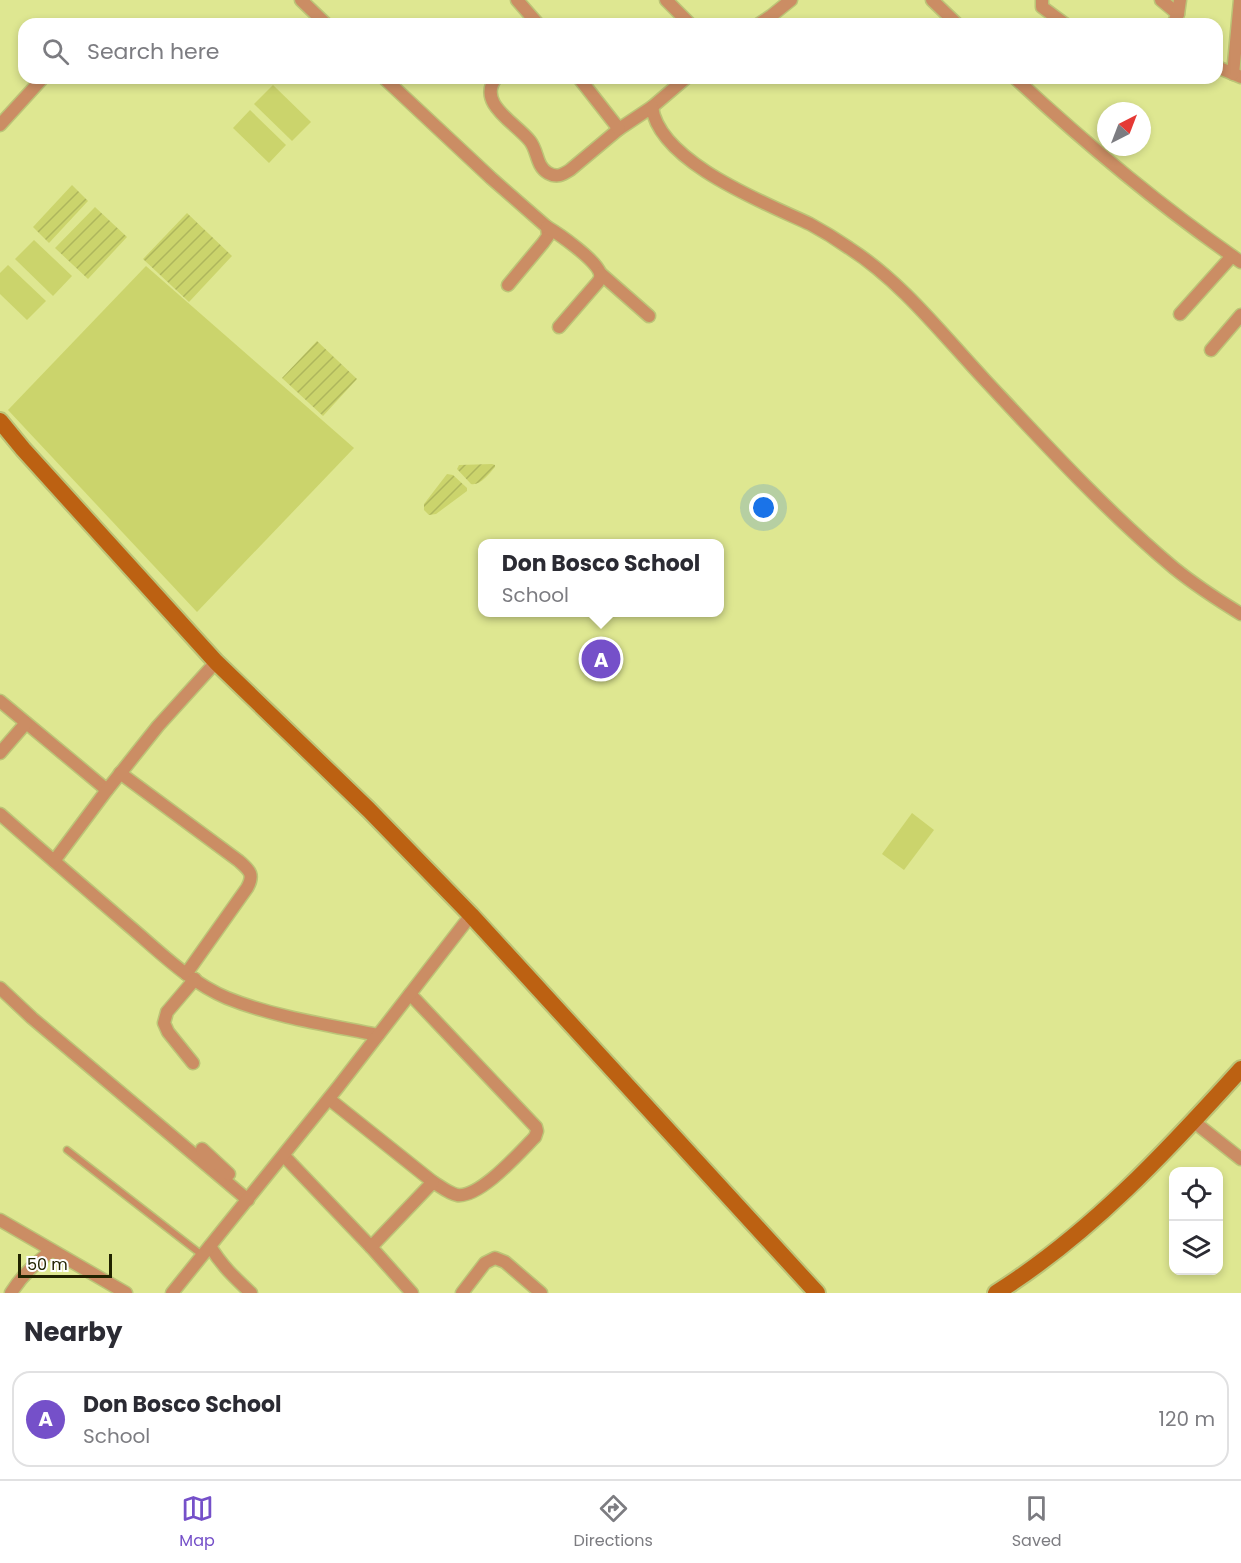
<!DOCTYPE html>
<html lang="en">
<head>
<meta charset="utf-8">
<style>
  :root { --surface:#fff; --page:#f2f2f3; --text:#2b2b33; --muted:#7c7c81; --line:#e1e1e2; --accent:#7550c9 }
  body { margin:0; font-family:Poppins,sans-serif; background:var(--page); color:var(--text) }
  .controls { position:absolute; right:18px; bottom:18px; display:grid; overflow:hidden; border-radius:12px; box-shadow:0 3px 9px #0003 }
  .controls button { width:54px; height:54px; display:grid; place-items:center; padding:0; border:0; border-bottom:2px solid var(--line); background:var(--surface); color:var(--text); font:30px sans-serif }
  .compass { position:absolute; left:1097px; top:102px; width:54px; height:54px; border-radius:50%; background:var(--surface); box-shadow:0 3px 9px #0003; rotate:42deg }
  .scale { position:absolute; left:18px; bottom:15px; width:94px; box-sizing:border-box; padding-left:6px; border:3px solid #212300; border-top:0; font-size:16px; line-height:21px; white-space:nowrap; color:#212300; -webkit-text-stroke:4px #fff; paint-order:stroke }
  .you { position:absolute; left:764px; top:508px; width:21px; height:21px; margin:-15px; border:4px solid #fff; border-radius:50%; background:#1a73e8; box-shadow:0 0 0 9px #1a73e833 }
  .badge { display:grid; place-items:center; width:39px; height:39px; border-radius:50%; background:var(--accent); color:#fff; font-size:20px; font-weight:700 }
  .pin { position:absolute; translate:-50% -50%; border:3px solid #fff; box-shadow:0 2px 6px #0006 }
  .popup { position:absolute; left:478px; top:539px; width:246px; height:78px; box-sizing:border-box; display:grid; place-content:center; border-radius:12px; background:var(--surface); filter:drop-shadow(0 2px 4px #0005); font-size:20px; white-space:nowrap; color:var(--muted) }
  .popup b { font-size:22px; color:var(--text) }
  .popup::after { content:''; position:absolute; left:50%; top:100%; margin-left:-12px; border:12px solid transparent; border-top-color:var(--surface) }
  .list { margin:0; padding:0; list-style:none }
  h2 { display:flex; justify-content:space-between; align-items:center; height:78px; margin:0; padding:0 24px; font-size:26px }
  h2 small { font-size:20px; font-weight:400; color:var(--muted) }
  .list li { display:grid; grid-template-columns:39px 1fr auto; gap:18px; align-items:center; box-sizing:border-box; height:96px; margin:0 12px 12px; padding:0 12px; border:2px solid var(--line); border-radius:18px }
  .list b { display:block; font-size:22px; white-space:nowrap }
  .list p { margin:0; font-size:20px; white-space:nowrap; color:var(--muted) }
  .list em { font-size:20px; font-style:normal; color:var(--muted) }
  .icon { flex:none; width:33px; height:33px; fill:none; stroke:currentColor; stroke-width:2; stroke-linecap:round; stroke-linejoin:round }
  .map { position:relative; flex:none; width:1241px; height:1293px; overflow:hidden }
  .search { position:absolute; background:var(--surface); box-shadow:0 3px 9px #0003; left:18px; right:18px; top:18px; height:66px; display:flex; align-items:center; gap:15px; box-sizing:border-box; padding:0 21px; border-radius:18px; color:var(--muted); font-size:22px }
  .sheet { height:186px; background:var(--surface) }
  nav { display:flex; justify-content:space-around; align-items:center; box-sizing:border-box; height:84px; border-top:2px solid var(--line); background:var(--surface); font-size:16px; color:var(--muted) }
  nav a { display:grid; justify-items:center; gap:3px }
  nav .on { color:var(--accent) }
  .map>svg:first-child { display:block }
  .garden { fill:url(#garden-furrows) }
  .pitch { fill:#cbd46c }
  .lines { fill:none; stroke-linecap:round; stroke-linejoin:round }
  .lane-casing { stroke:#bcc477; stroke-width:9 }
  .street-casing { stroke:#bcc477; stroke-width:15 }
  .secondary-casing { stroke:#bcc477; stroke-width:20 }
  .lane { stroke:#cb8d64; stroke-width:6 }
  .street { stroke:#cb8d64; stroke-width:12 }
  .secondary { stroke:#bc6112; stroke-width:16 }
</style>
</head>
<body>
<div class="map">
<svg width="1241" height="1293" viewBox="0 0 1241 1293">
  <defs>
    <pattern id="garden-furrows" width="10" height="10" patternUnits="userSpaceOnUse" patternTransform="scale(1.5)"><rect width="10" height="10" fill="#cbd46c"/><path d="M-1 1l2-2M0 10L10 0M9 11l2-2" fill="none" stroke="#aeb65c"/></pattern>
  </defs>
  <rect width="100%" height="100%" fill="#dee791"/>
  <!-- garden -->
  <g class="garden">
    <path d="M72,185L88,201L49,243L33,227Z"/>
    <path d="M95,207L127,237L88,279L55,248Z"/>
    <path d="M187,213L232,256L189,302L143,259Z"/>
    <path d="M317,341L357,379L323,416L282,378Z"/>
    <path d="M492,464L495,465V467C489,474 480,486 471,484L457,469L459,465Z"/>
    <path d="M447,474L453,475L467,488V491L436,514L429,515L424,510V504Z"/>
  </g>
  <!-- pitch -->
  <g class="pitch">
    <path d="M273,85L311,122L292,141L254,104Z"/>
    <path d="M250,110L286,145L269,163L233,128Z"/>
    <path d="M34,240L72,276L53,296L15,259Z"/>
    <path d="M8,265L46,301L27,320L0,294V273Z"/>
    <path d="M146,266L354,448L197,612L8,410Z"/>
    <path d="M912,813L934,830L904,870L882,854Z"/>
  </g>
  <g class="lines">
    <!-- lane casing -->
    <g class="lane-casing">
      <path id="lane" d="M67,1150L202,1255"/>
    </g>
    <!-- street casing -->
    <g class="street-casing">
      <g id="street">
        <path d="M301,0L326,24"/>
        <path d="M517,0L538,24"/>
        <path d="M666,0L690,24"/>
        <path d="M932,0L957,24"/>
        <path d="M1042,0V7L1065,24"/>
        <path d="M1161,0L1178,14"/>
        <path d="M759,24L771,16L791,0"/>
        <path d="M1173,24L1178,14L1180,0"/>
        <path d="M1217,67L1241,77"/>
        <path d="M1233,74L1240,0"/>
        <path d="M384,78L491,178L547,227L548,236L543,243L508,285"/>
        <path d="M496,78C476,103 516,123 530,141C538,151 536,166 548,173C557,178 562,175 570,170L619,129L652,107L686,78"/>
        <path d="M579,78L619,129"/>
        <path d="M1015,78C1086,144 1161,207 1241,262"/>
        <path d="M652,107C659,162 765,203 810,224C823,231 836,239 849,248C902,282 942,334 985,380C1044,443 1107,512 1174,568C1195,585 1218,600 1241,614"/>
        <path d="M0,125L41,80"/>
        <path d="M547,227C559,234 595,259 600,273C601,278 600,278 598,282L559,327"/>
        <path d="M600,273L649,316"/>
        <path d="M1180,314L1232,256"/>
        <path d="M1211,350L1241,315"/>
        <path d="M0,701L107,790"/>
        <path d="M0,753L26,723"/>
        <path d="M120,773L239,861C249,870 255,874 247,888L186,974"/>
        <path d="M0,814C42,851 85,888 128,925C159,951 189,982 227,998C274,1017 329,1025 378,1035"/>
        <path d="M54,861L107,790L158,726L216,662"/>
        <path d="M0,988L32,1018L248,1200"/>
        <path d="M193,1063L168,1032L164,1023L167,1012L195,979"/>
        <path d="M329,1099L433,1182C440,1186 448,1193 457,1195C480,1198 519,1153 535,1137L537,1131L536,1127L410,994"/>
        <path d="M1193,1121L1241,1159"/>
        <path d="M202,1149L229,1174"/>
        <path d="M284,1156L371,1247L412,1293"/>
        <path d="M0,1220L126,1293"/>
        <path d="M210,1246C221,1265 235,1278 251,1293"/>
        <path d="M371,1247L433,1182"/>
        <path d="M11,1293C22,1275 35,1264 51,1251"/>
        <path d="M172,1293L338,1087L471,915"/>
        <path d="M462,1293L485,1263L495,1258L505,1262L541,1293"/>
      </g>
    </g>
    <!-- secondary casing -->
    <g class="secondary-casing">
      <g id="secondary">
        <path d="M0,421L23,449L216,662L369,810L471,915L817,1293"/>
        <path d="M996,1293C1090,1234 1167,1151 1241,1069"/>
      </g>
    </g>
    <!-- lane -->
    <use href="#lane" class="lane"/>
    <!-- street -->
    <use href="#street" class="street"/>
    <!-- secondary -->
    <use href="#secondary" class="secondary"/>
  </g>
</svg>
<div class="controls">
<button><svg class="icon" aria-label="locate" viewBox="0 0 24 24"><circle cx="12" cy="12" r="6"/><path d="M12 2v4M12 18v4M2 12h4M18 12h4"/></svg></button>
<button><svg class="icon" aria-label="layers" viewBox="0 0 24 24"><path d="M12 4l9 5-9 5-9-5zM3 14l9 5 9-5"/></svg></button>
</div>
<svg class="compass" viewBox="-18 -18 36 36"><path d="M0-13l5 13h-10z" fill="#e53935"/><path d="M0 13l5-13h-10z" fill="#7c7c81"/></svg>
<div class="scale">50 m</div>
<div class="you"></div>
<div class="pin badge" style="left:601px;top:659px">A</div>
<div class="popup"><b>Don Bosco School</b>School</div>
<div class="search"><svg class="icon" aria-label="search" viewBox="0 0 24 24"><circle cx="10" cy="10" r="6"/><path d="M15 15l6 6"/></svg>Search here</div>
</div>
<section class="sheet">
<h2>Nearby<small></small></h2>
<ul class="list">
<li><span class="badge">A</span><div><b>Don Bosco School</b><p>School</p></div><em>120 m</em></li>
</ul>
</section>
<nav>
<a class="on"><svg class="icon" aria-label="map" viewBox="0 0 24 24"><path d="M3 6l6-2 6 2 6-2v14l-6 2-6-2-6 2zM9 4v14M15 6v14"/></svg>Map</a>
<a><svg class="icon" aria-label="directions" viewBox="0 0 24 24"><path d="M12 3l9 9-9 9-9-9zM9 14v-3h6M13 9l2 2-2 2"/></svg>Directions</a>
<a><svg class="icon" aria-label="saved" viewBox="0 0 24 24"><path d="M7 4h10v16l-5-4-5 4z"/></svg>Saved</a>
</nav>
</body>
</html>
